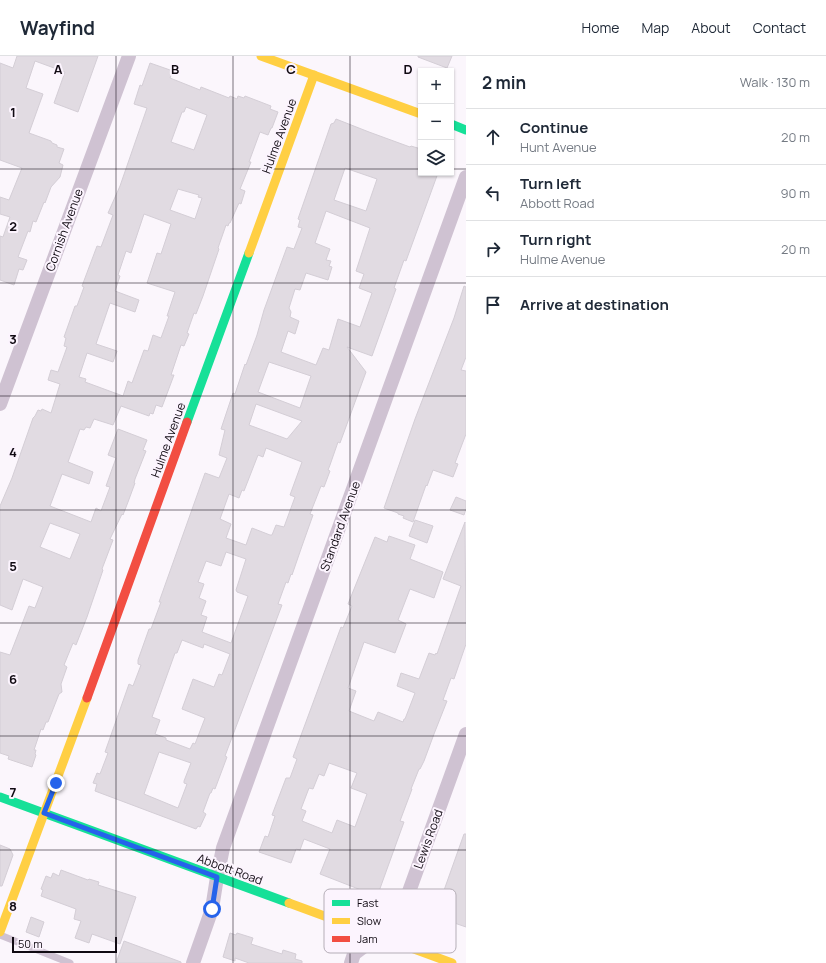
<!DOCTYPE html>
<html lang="en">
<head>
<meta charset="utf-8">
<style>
  :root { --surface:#fff; --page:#f2f2f3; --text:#1f2937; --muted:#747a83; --line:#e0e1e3 }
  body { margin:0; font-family:Manrope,sans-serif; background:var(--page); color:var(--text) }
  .controls { position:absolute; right:12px; top:12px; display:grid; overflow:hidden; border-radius:0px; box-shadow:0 1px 3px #0004 }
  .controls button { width:36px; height:36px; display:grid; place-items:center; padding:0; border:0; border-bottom:1px solid var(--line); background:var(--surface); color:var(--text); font:20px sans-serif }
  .scale { position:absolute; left:12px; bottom:10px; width:105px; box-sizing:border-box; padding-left:4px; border:2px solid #100a12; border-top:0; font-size:11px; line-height:14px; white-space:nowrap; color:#100a12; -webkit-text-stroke:3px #fcf4fe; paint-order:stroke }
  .stop { position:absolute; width:12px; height:12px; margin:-9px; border:3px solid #2563eb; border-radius:50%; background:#fff }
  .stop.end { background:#2563eb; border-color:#fff; box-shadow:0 1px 4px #0008 }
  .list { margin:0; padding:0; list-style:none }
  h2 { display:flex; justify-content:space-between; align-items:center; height:52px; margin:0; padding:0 16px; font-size:17px }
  h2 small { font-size:13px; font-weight:400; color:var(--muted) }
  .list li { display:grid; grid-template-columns:26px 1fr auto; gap:12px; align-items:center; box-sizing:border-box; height:56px; padding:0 16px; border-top:1px solid var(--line) }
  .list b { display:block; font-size:15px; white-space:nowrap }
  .list p { margin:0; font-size:13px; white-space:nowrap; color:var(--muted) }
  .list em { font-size:13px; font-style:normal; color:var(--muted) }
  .icon { flex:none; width:22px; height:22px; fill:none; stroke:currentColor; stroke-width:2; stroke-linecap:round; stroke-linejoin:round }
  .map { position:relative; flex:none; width:466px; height:907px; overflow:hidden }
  header { display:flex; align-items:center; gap:24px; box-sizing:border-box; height:56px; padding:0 20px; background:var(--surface); border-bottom:1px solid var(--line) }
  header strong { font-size:19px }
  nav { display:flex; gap:22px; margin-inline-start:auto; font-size:14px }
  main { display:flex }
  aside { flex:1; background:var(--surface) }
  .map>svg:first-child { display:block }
  .building { fill:#e1dbe2; stroke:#d4ced6; fill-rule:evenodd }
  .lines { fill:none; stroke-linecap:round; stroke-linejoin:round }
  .lane { stroke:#cfc2d2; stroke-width:7 }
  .street { stroke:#cfc2d2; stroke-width:14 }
  .fast { stroke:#16e098; stroke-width:9 }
  .slow { stroke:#ffcf43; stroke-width:9 }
  .jam { stroke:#f24e42; stroke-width:9 }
  .route { stroke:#2563eb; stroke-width:5 }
  .grid { fill:none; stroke:#100a12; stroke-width:1; stroke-opacity:0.55 }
  .labels { text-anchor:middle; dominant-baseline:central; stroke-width:4; stroke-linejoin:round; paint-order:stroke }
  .street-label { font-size:12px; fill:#100a12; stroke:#fcf4fe }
  .key { fill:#fcf4fe; stroke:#b5aeb7; stroke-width:1 }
  .key-label { font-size:11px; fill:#100a12 }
  .grid-label { font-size:13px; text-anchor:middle; font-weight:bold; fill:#100a12; stroke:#fcf4fe; stroke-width:4; stroke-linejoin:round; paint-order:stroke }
</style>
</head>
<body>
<header>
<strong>Wayfind</strong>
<nav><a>Home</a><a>Map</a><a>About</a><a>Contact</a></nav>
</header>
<main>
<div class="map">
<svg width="466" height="907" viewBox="0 0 466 907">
  <rect width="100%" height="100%" fill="#fbf6fc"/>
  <!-- building -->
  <g class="building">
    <path d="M17,0H98L78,56L54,47L65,16L35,5L26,32L43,38L29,77L51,85L52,87L57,89V91L64,93L59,107L63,109L60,121L51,131L45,147L44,146L36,166L33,165L30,176L28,175L18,201L27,204L23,214L19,213L14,229L0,224V180L3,181L10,161L0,158V141L9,144L22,112L0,104V7L13,12Z"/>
    <path d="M418,0H452L447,12L418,1Z"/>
    <path d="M150,7L173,15L170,22L200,34L201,31L229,42L230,40L237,43L238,40L244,42L245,40L271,50L270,53L278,56L272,72H271L268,79L260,76L249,106H251L240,133L245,135L241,148L239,147L230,167H229L228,170L226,169L218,192L219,193L203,240L196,258L194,257L187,277L189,278L184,290L181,289L171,319H174L162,351L156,349L153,358L150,357L149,360L121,350L113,369L94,363L90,372L86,371L84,374L80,373L68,406L93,416L89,428L62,418L50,450L91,466L96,452L101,455L110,431L106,430L116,402L108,399L118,373L147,384L143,394L146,395L135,423L134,427H135L128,446L123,459L122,458L110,483L113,484L102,513L103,514L87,561L76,589L73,587L64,609L67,611L61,628L62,636L59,638L48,666H46L43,674L41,673L34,694H36L35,698L36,699L32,711L8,703L9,700L0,697V596L10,599L29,550L35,552L43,531L23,523L12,554L0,549V450L12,422L33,362L35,360L38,354L41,355L42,353L51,357L60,328L48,324L51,314L58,316L67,291L64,290L66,282L64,281L75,250H77L84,231L82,230L97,190L101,191L113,159L108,157L120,130L147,52L134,48L140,29L142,30ZM186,51L207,59L194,94L171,86L182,56H184ZM178,133L199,139L198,141L202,142L195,163L170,154ZM144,158L171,168L161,198L157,197L147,227L175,236L167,260H169L161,282L153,279L148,295L144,294L132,327L128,325L123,340L85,326L86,323L79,321L87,297L113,306L117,295L96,288L110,247L135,256L139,244L115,235L120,220L118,219L126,195L131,197ZM50,467L80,478L70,503L40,491Z"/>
    <path d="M336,63L369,76L410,91L411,90L421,93V117H438L406,205L404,204L394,232L396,233L372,300L347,291L366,316L340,387L338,386L330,409L328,414L330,415L324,431L321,430L310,458L313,459L302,490L292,519L291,518L288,527L286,526L278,548L282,549L225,700L227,701L215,733L213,732L211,737H210L203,756L206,758L200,771L198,770L196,773L95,735L97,728L93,727L97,717L100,718L108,697L105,696L129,628L133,630L141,609L138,608V604L149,573H151L161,546H159L205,417L219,422L227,402L219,399L225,374L221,373L233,337L235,338L245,308L246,309L257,279L264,254L287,191L294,193L302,172L298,171L300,164L298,163L299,160L331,68L334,67ZM345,112L377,123L366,155L334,144ZM326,155L370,172L356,215L364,218L359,232L372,237L360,271L338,263L329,294L323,292L316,309L281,296L288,275L295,278L299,265L290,261L291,256L289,252L295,233L300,234L306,217L328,224L332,211L329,210L331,205L326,204L330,193L315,187ZM269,306L311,320L300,352L258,336ZM256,348L302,365L287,383L249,369ZM266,392L302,406L290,439L295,441L284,471L276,469L272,479H270L252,472L246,489L226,482L231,468L220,463L229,438L239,442L242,434L244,435L258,399L263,401ZM226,496L246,503L236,534L237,536L248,540L231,587L202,576L207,561L201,559L206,545L199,542L204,528L198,526L206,505L221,510ZM182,584L203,592L204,588L230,598L222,619L219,618L214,631L193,623L182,653L205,662L195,688L193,687L190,693L166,684V682L155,678L160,664L152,661L175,597H177ZM159,696L191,707L184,725V727L187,728L178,752L144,738Z"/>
    <path d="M464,230L466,231V301L461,314L466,315V378L455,407L458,408L453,421L433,414L427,430L426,429L413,466L403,462L404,460L398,458V457L384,452L415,363L454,262Z"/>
    <path d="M456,441L466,445V453L464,459L450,454Z"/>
    <path d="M415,464L433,470L427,487L409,480Z"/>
    <path d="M465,466L466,588L454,623L451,622L443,644L447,645L434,678L424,705L420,713H419L411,733H412L400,765L404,766L378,838L375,836L374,839L320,818L330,793L304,783L300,794L296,793L291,807L259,796L265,780L268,781L275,760L272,759L286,722H290L297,703L293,701L341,571L343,572L352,550L348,548L375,481L387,486L389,480L415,489L410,503L443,516L434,542L410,533L398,564L406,568L395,597L364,586L348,632L356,635L349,655L374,665L378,656L403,666L404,663H405L415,637L397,630L401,617L419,623L429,597L435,599L436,597L437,598L461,530L443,523ZM329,707L357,717L351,732L367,738L355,771L337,764L332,777L302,765L306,755L301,753L309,732L313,733L319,718L324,720Z"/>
    <path d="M464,778H466V871L437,861L439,855L437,854Z"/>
    <path d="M0,789L10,793L13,799L2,830H0Z"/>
    <path d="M61,814L88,824L89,823L99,826L98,829L136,841L120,888L92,878L89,887L75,882L81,865L74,863L76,853L41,840L43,834L41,833L46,820L51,822L53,817L59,820Z"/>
    <path d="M31,861L44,866L39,881L26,876Z"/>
    <path d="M230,877L236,879L237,877L253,882L251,888L282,898L283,894L296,898L295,903L302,905V907H249L235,902V905L223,901Z"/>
    <path d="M124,885L181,906V907H116Z"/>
  </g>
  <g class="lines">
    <!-- lane -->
    <path class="lane" d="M0,879L70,907"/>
    <!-- street -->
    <g class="street">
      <path d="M0,348L129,0"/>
      <path d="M193,907L212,853L217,821L223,792L466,121"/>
      <path d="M351,907L354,898L378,880L402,855L466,678"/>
    </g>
    <!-- fast -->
    <g class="fast">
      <path d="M451,68L466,74"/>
      <path d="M187,366L249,197"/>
      <path d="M0,741L289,847"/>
    </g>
    <!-- slow -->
    <g class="slow">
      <path d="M261,0L421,58"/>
      <path d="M249,197L314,19"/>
      <path d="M289,847L452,907"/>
      <path d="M0,876L87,642"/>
    </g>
    <!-- jam -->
    <path class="jam" d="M87,642L187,366"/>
  </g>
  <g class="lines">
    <!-- route -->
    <path class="route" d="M56,727L44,757L217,821L212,853"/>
  </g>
  <!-- grid -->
  <path class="grid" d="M116,0V907M233,0V907M350,0V907M0,113H421M451,113H466M0,227H466M0,340H466M0,454H466M0,567H466M0,680H466M0,794H466"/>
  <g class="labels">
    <!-- street labels -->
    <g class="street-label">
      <text transform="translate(279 80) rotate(-70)">Hulme Avenue</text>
      <text transform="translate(64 174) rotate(-70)">Cornish Avenue</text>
      <text transform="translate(168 384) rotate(-70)">Hulme Avenue</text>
      <text transform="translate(340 470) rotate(-70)">Standard Avenue</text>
      <text transform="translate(428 783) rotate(-70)">Lewis Road</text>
      <text transform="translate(230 813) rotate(20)">Abbott Road</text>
    </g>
  </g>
  <!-- legend -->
  <rect x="324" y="833" width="132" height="64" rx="6" class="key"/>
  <rect x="332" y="844" width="18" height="6" fill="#16e098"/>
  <rect x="332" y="862" width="18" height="6" fill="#ffcf43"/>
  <rect x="332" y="880" width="18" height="6" fill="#f24e42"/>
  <g class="key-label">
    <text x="357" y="851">Fast</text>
    <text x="357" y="869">Slow</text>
    <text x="357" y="887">Jam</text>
  </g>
  <g class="grid-label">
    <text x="58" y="18">A</text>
    <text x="175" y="18">B</text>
    <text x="291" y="18">C</text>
    <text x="408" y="18">D</text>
    <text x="13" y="61">1</text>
    <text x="13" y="175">2</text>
    <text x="13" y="288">3</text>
    <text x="13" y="401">4</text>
    <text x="13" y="515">5</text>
    <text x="13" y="628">6</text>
    <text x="13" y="741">7</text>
    <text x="13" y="855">8</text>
  </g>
</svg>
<div class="controls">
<button>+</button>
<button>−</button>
<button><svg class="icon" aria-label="layers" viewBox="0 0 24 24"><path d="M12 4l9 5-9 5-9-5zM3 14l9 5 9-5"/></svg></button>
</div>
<div class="scale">50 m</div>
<div class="stop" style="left:212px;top:853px"></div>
<div class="stop end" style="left:56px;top:727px"></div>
</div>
<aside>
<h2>2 min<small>Walk · 130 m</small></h2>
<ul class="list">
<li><svg class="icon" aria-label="ahead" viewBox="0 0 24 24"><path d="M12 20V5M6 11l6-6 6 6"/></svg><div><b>Continue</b><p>Hunt Avenue</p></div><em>20 m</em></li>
<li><svg class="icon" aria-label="left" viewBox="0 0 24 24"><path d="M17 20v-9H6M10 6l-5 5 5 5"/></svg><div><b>Turn left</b><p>Abbott Road</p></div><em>90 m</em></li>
<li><svg class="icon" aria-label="right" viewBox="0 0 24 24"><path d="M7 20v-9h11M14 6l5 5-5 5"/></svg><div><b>Turn right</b><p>Hulme Avenue</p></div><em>20 m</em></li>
<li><svg class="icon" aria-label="arrive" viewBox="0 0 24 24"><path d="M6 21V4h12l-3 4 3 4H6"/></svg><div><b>Arrive at destination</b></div></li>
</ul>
</aside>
</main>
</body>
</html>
